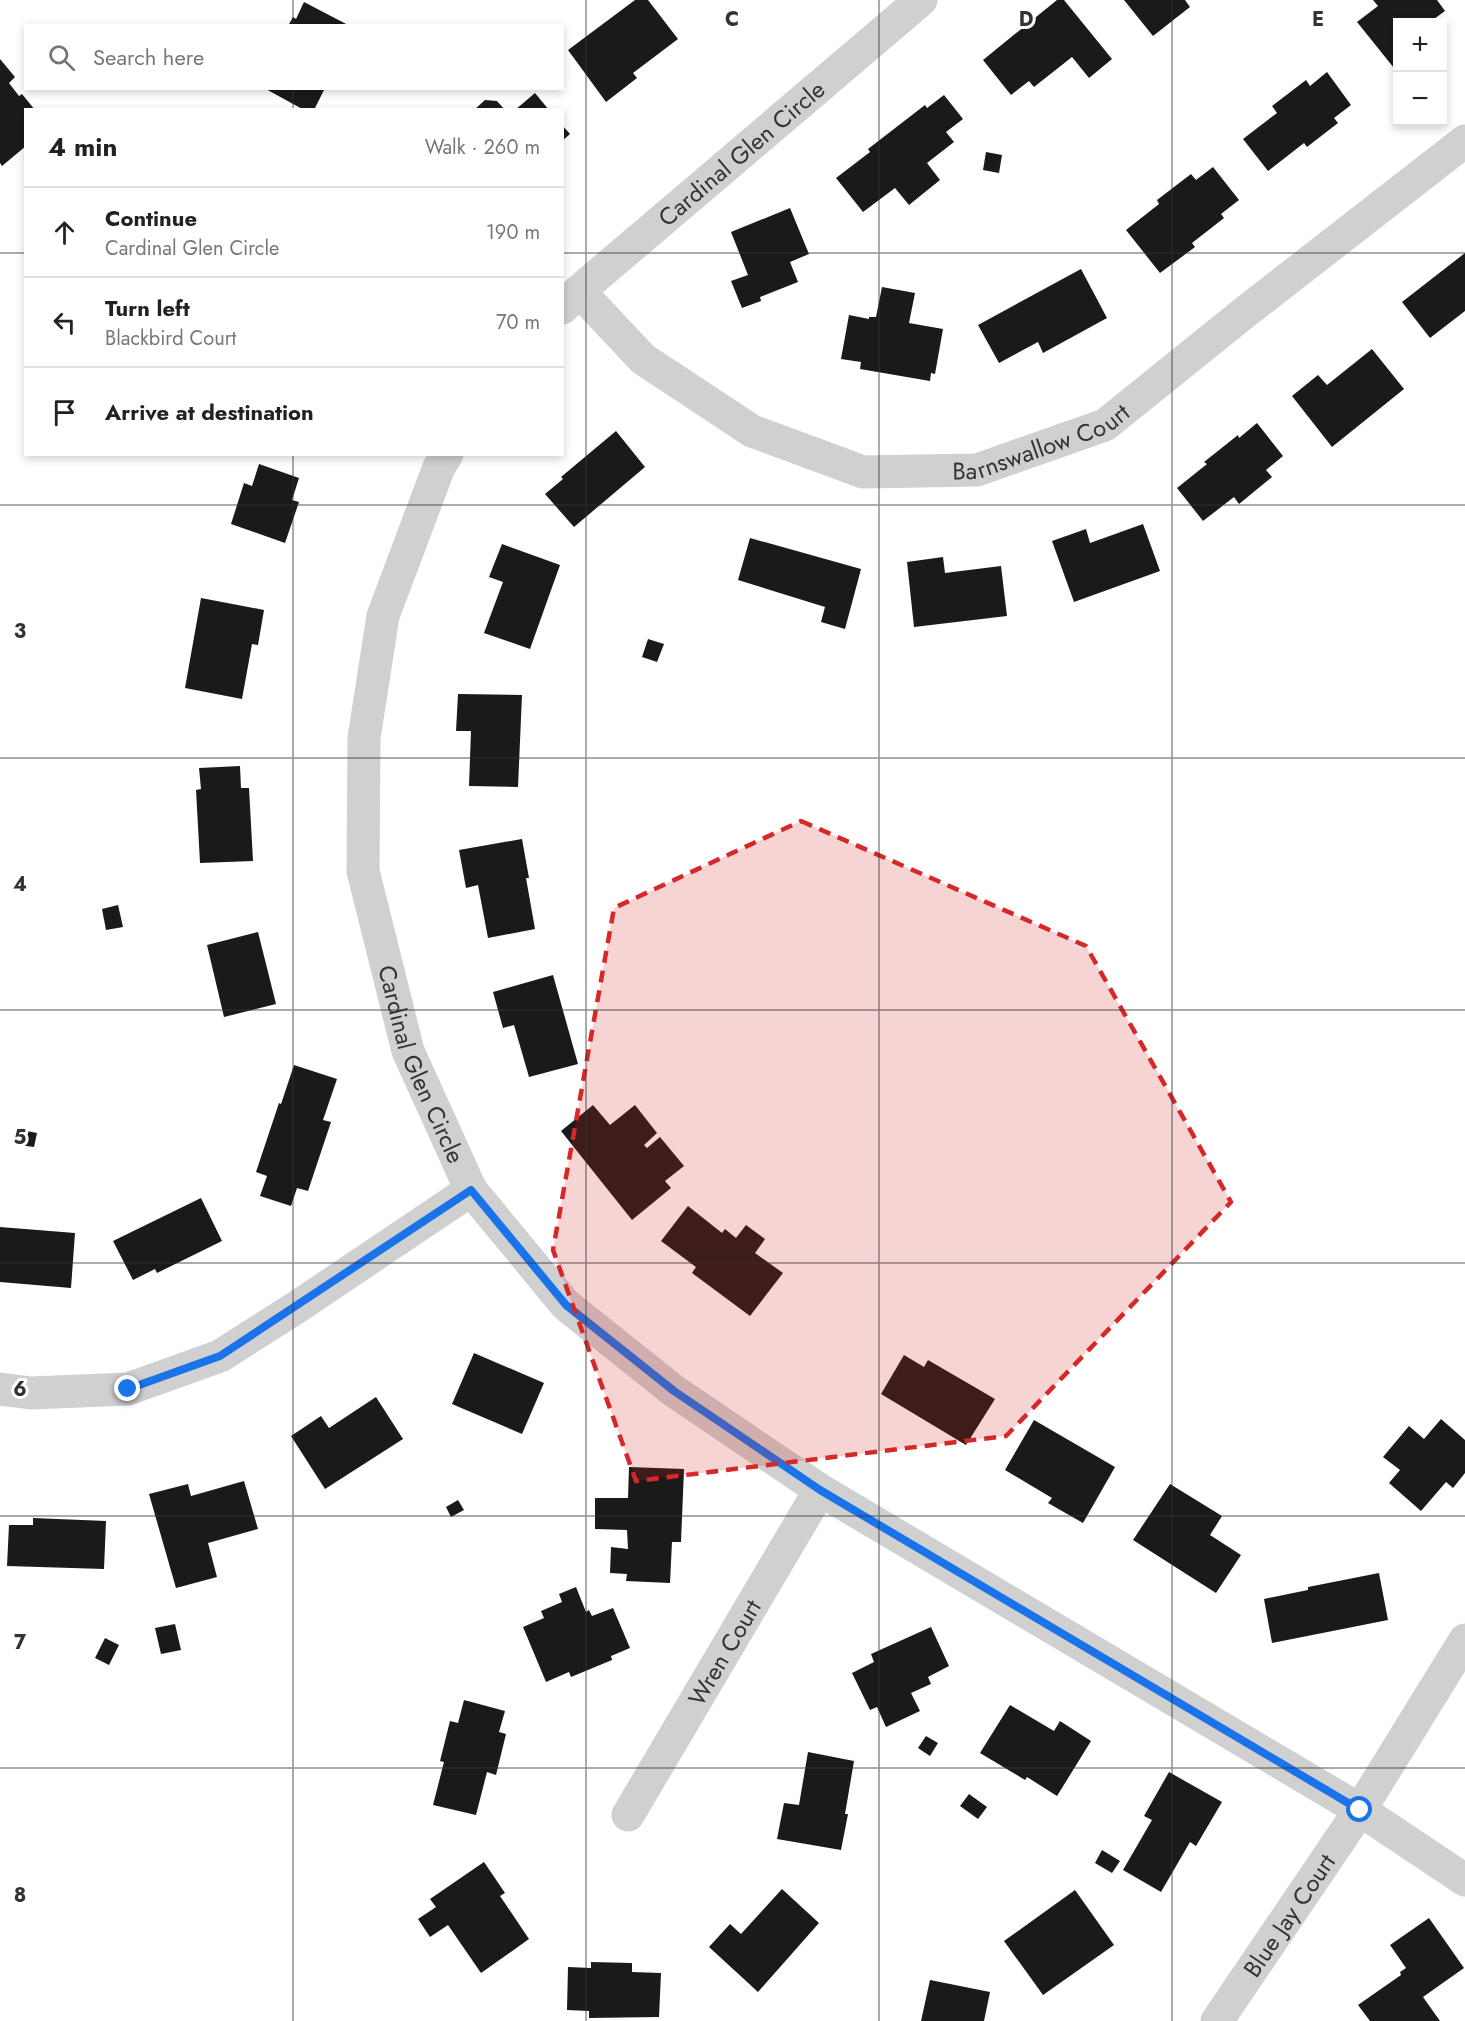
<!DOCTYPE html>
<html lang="en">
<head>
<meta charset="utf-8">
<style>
  :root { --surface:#fff; --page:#f2f2f2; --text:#222; --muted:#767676; --line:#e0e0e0 }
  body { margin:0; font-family:Jost,sans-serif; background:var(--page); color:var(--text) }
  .controls { position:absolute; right:18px; top:18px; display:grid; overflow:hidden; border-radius:0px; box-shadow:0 3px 9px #0003 }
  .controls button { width:54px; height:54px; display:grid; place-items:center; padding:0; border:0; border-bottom:2px solid var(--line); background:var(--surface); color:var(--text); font:30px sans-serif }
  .stop { position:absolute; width:18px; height:18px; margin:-14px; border:4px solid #1a73e8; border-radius:50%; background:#fff }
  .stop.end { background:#1a73e8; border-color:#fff; box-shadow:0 2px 6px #0008 }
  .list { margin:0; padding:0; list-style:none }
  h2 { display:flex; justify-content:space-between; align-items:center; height:78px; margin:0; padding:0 24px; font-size:26px }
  h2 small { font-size:20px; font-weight:400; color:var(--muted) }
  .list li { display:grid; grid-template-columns:39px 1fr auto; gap:18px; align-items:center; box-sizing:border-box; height:90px; padding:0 24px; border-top:2px solid var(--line) }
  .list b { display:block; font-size:22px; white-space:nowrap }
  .list p { margin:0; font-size:20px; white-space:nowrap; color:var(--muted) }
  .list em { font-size:20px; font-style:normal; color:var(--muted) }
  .icon { flex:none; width:33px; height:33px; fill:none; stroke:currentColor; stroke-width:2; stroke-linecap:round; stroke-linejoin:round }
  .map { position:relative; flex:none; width:1465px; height:2021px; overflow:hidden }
  .search { position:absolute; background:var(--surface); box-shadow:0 3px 9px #0003; left:24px; top:24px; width:540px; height:66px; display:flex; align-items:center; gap:15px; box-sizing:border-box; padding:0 21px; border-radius:0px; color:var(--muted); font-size:22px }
  .panel { position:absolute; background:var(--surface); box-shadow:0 3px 9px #0003; left:24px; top:108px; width:540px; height:348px; border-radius:0px }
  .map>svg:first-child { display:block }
  .building { fill:#1a1a1a }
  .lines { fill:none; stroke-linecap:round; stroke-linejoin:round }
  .minor { stroke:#d0d0d0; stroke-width:33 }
  .route { stroke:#1a73e8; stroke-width:8 }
  .marked { fill:#d62828; fill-opacity:0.2; stroke:#d62828; stroke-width:4.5; stroke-dasharray:12 8; stroke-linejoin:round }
  .grid { fill:none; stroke:#333; stroke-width:1.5; stroke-opacity:0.55 }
  .labels { text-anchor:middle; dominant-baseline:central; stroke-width:6; stroke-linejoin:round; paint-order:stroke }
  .street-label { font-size:24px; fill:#333; stroke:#fff }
  .grid-label { font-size:20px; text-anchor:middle; font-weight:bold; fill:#333; stroke:#fff; stroke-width:6; stroke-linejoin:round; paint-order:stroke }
</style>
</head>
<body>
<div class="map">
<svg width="1465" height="2021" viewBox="0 0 1465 2021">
  <rect width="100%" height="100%" fill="#fff"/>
  <!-- building -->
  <g class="building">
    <path d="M635,0H648L678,39L633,73L637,78L606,102L568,50Z"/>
    <path d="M1057,0H1064L1112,59L1089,78L1072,57L1034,87L1029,81L1011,95L983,60Z"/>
    <path d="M1124,0H1185L1190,7L1153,36Z"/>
    <path d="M1373,0H1437L1445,11L1430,22H1398V73L1357,22L1378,6Z"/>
    <path d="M304,2L350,26H288L293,17L296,19Z"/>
    <path d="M0,59L15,77L9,83L19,96L22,94L35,110H26V146L2,166L0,163Z"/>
    <path d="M1327,72L1351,105L1334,118L1338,123L1307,147L1304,143L1268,171L1243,139L1277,113L1272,106L1306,80L1310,86Z"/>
    <path d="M264,88H325L314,110H304Z"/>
    <path d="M535,93L549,110H515Z"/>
    <path d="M944,95L963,119L946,132L954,142L927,163L940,180L909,205L895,188L863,212L836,178L870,152L868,149L925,105L927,108Z"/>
    <path d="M485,100L497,101L505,110H474Z"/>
    <path d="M562,125L570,134L562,141Z"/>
    <path d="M986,152L1002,155L999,173L983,170Z"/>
    <path d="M1213,167L1239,200L1221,214L1224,218L1192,243L1195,247L1160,273L1126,230L1159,204L1157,200L1191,174L1196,180Z"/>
    <path d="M790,208L809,254L790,262L798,282L760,297L761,301L742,308L731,281L748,275L731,232Z"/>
    <path d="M1465,253V311L1430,338L1402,302Z"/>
    <path d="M1081,269L1107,318L1043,353L1038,342L999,363L978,325Z"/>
    <path d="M882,287L915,293L909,323L943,329L935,374L931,373L930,381L860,369L861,362L841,359L849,315L869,319V317H876Z"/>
    <path d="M1372,349L1404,389L1332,447L1292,396L1318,375L1327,385Z"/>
    <path d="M1257,423L1283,456L1266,470L1272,477L1239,504L1234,497L1203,521L1177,488L1207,464L1204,462L1238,435L1239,438Z"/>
    <path d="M616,431L645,467L574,527L545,494L563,479L561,477Z"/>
    <path d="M259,464L299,478L292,500L299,502L285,543L231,524L244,483L252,486Z"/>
    <path d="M1143,524L1160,571L1074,602L1052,541L1086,529L1090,543Z"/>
    <path d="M750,538L861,569L845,629L821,622L825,607L738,580Z"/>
    <path d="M502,544L560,565L530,649L484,633L503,582L489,577Z"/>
    <path d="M943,557L945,573L1001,566L1007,616L914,627L907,562Z"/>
    <path d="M201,598L264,610L258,645L252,644L242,699L185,688Z"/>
    <path d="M648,639L664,644L657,662L642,657Z"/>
    <path d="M458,694L522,695L518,787L469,786L471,731H456Z"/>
    <path d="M240,766L241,788H249L253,861L200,863L196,790L201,789L199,768Z"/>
    <path d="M522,839L529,878H526L535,929L488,938L478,885L466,888L459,850Z"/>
    <path d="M118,905L123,927L106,930L102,909Z"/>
    <path d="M258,932L276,1004L224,1017L207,945Z"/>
    <path d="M553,975L578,1064L529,1077L514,1025L503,1028L493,992Z"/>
    <path d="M294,1065L337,1079L323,1120L331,1122L308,1191L297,1188L291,1206L260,1196L267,1176L256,1172L279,1103L281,1104Z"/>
    <path d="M593,1105L610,1125L635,1105L657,1133L644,1145L647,1148L660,1137L684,1166L665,1181L671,1188L632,1220L561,1131Z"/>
    <path d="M22,1130L37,1133L34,1147L19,1145Z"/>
    <path d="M201,1198L222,1241L157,1273L155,1269L133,1280L113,1241Z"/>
    <path d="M688,1206L722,1233L725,1229L736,1238L746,1225L765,1239L755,1253L783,1273L750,1316L692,1273L696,1267L661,1241Z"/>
    <path d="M0,1227L75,1233L71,1288L0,1282Z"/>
    <path d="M474,1353L544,1383L522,1434L452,1404Z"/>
    <path d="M904,1355L924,1367L928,1360L995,1399L966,1445L881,1394Z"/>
    <path d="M376,1397L403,1439L325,1489L291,1436L321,1416L329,1428Z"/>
    <path d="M1441,1419L1465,1440V1473L1453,1488L1446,1482L1421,1511L1389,1483L1400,1470L1383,1457L1409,1426L1424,1439Z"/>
    <path d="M1034,1420L1115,1467L1083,1523L1048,1503L1052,1498L1005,1470Z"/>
    <path d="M629,1467L684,1469L681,1542H672L670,1583L626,1581L627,1574L610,1573L611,1547L628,1549L627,1530L595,1529V1498H628Z"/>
    <path d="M244,1481L258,1529L208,1543L217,1577L176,1588L149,1494L188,1484L191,1496Z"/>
    <path d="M1170,1484L1222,1516L1210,1535L1241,1555L1216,1593L1133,1540Z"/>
    <path d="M458,1500L464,1510L451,1517L446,1507Z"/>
    <path d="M33,1518L106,1521L104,1569L7,1566L9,1525H33Z"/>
    <path d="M1379,1573L1388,1620L1272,1643L1264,1599L1308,1590V1587Z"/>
    <path d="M576,1587L586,1612L589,1610L592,1616L613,1608L630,1648L611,1656L612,1660L571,1677L569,1672L546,1682L523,1627L544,1618L541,1611L562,1602L559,1594Z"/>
    <path d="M175,1624L181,1650L161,1654L155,1628Z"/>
    <path d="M931,1627L949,1666L928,1677L931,1684L911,1693L920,1711L886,1727L877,1707L870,1710L852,1673L874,1662L871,1654Z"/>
    <path d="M105,1638L119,1645L109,1665L95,1658Z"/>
    <path d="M464,1700L505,1711L499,1732L506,1734L496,1775L487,1772L476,1815L433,1805L444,1762L440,1761L450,1721L458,1723Z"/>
    <path d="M1010,1705L1054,1731L1060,1721L1091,1741L1057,1796L1027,1777L1025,1780L980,1753Z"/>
    <path d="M926,1736L938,1743L930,1756L918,1748Z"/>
    <path d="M808,1752L854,1761L845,1814H848L841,1850L777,1839L784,1803L799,1805Z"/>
    <path d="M1169,1772L1222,1802L1196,1846L1190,1842L1161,1892L1123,1870L1152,1820L1144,1816Z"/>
    <path d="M969,1794L987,1807L978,1819L960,1806Z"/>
    <path d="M1102,1850L1120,1861L1112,1873L1095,1863Z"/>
    <path d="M484,1862L505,1893L500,1896L529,1939L481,1973L448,1925L430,1937L418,1919L436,1907L430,1899Z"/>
    <path d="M782,1889L819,1923L758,1992L709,1947L730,1924L741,1934Z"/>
    <path d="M1075,1890L1114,1945L1043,1995L1004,1941Z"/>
    <path d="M1429,1918L1464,1968L1423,1997L1440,2021H1370L1358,2005L1401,1975L1400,1972L1406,1968L1390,1945Z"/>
    <path d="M591,1962L632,1963V1972L661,1973L659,2017L589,2018V2011L567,2010L568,1967L591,1968Z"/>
    <path d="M930,1980L990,1992L984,2021H921Z"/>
  </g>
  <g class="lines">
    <!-- minor -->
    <g class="minor">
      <path id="s1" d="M579,291L643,359L752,431L863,472L977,470L1105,425L1244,313L1465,141"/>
      <path id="s2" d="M562,308L579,291L921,0"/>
      <path id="s3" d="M447,454L439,467L383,616L364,738L363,871L408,1051L471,1190L566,1305L674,1391L820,1490L1360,1810L1465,1880"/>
      <path d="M0,1389L31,1393L128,1389L220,1356L297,1307L471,1190"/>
      <path id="s4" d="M628,1815L820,1490"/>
      <path id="s5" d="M1217,2021L1360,1810L1465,1640"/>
    </g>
  </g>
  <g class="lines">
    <!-- route -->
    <path class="route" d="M128,1389L220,1356L471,1190L566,1305L674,1391L820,1490L1360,1810"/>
  </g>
  <!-- marked area -->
  <path class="marked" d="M801,821L1086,946L1231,1202L1006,1436L636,1481L553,1250L614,908Z"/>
  <!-- grid -->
  <path class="grid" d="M293,0V26M586,0V2021M879,0V2021M1172,0V2021M293,88V110M0,253H26M562,253H1465M293,454V2021M0,505H1465M0,758H1465M0,1010H1465M0,1263H1465M0,1516H1465M0,1768H1465"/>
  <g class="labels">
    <!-- street labels -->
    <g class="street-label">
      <text stroke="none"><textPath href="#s2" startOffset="237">Cardinal Glen Circle</textPath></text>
      <text stroke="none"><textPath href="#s1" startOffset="525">Barnswallow Court</textPath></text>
      <text stroke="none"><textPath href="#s3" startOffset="633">Cardinal Glen Circle</textPath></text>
      <text stroke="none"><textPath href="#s4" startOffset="189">Wren Court</textPath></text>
      <text stroke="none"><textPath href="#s5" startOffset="128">Blue Jay Court</textPath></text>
    </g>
  </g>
  <g class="grid-label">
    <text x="732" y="26">C</text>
    <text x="1026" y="26">D</text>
    <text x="1318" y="26">E</text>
    <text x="20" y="638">3</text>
    <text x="20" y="891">4</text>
    <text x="20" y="1144">5</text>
    <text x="20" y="1396">6</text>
    <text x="20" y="1649">7</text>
    <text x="20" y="1902">8</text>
  </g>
</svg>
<div class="controls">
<button>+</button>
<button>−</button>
</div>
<div class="stop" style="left:1360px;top:1810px"></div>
<div class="stop end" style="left:128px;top:1389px"></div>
<div class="search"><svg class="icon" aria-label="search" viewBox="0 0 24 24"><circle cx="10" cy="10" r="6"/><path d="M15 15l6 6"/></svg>Search here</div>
<section class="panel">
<h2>4 min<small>Walk · 260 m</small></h2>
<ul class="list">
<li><svg class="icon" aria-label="ahead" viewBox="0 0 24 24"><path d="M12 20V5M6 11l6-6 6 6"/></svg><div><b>Continue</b><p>Cardinal Glen Circle</p></div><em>190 m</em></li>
<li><svg class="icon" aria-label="left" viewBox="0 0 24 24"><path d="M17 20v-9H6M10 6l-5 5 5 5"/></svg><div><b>Turn left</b><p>Blackbird Court</p></div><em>70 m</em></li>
<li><svg class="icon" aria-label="arrive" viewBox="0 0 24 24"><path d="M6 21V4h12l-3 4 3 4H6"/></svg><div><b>Arrive at destination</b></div></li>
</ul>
</section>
</div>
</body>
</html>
